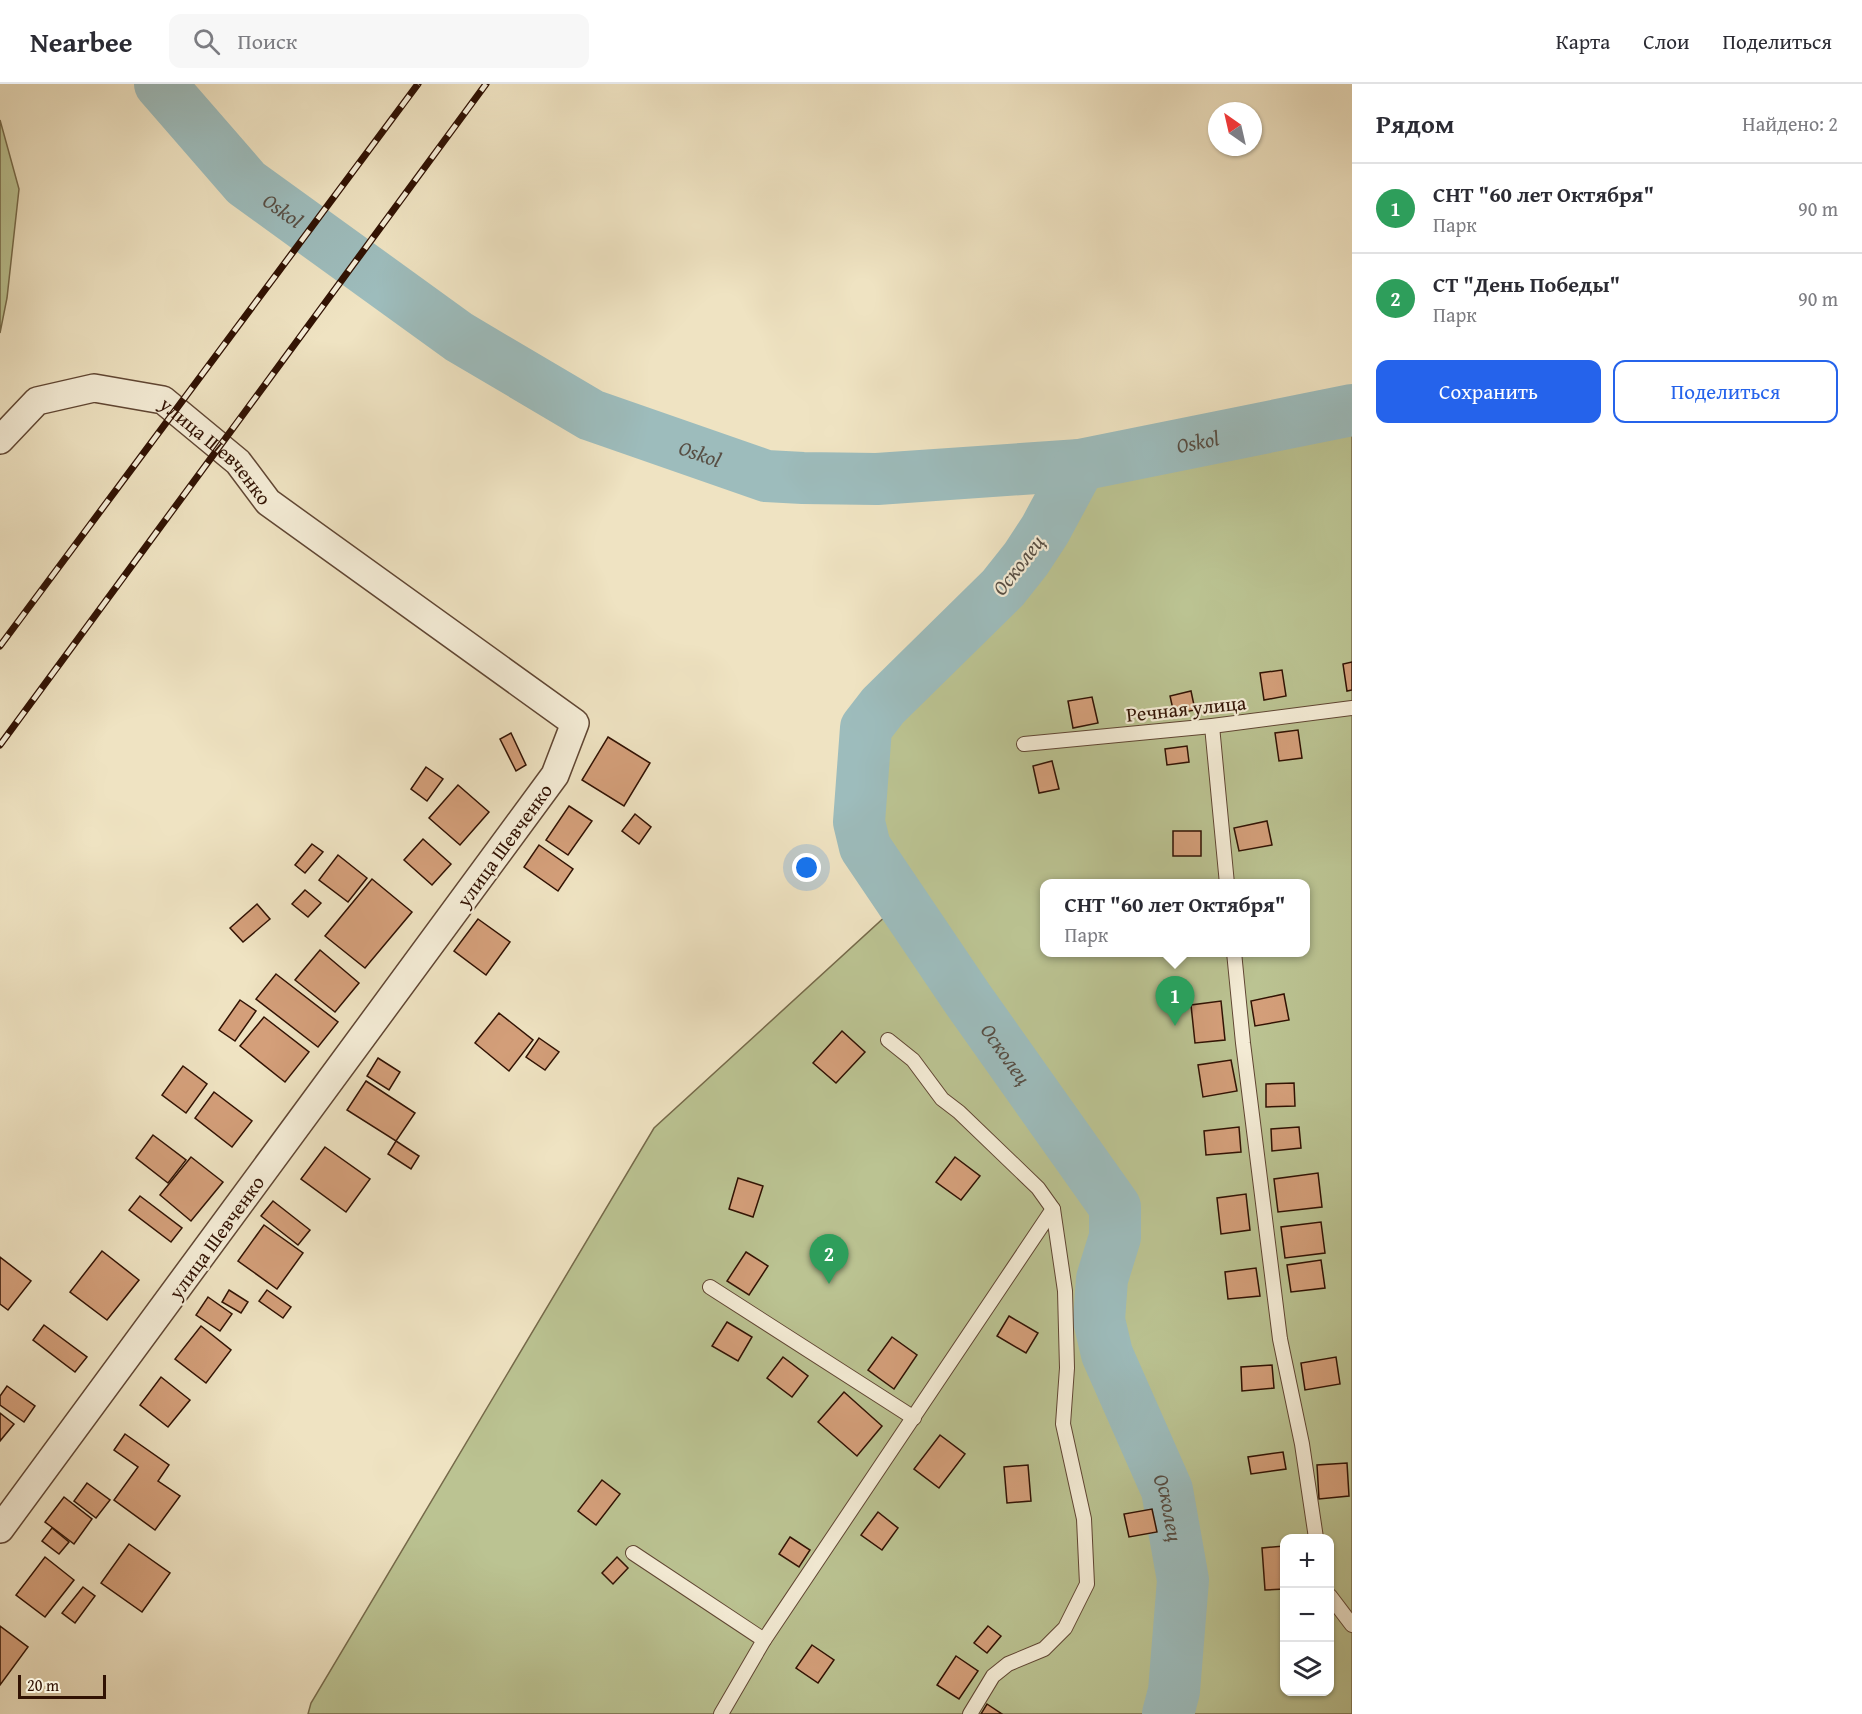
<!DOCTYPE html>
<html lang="ru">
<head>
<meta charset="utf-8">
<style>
  :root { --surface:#fff; --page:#f7f7f7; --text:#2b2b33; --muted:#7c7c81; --line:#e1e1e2; --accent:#2563eb }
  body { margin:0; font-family:"Gentium Book Plus",serif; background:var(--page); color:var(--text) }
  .controls { position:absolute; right:18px; bottom:18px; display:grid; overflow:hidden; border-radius:12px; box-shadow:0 2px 4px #0004 }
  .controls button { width:54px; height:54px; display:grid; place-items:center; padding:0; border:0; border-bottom:2px solid var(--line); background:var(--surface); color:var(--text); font:30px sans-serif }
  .compass { position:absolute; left:1208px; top:18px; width:54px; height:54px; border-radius:50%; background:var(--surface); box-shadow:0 2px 4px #0004; rotate:326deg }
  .scale { position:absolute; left:18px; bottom:15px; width:88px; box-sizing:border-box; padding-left:6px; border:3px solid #311203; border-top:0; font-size:16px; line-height:21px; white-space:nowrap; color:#311203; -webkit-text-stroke:4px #f5edd7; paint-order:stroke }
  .you { position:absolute; left:807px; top:784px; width:21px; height:21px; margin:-15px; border:4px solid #fff; border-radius:50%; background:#1a73e8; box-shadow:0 0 0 9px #1a73e833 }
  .badge { display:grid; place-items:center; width:39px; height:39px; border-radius:50%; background:var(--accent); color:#fff; font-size:20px; font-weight:700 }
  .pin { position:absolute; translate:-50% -50px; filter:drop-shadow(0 2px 3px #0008) }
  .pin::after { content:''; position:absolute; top:32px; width:21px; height:18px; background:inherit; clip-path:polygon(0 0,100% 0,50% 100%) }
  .popup { position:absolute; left:1040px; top:795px; width:270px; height:78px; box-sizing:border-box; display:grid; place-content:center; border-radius:12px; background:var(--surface); filter:drop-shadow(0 2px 4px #0005); font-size:20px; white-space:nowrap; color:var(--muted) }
  .popup b { font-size:22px; color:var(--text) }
  .popup::after { content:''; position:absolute; left:50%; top:100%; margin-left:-12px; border:12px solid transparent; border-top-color:var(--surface) }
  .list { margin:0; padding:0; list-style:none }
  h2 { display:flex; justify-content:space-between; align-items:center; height:78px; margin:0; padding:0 24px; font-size:26px }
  h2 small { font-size:20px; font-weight:400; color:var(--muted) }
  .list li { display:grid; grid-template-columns:39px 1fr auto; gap:18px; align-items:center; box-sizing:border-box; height:90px; padding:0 24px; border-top:2px solid var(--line) }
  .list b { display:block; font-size:22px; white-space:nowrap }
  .list p { margin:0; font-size:20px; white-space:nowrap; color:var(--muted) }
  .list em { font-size:20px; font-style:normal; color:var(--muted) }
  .actions { display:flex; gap:12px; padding:18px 24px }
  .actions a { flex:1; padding:14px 0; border:2px solid var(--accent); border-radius:12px; text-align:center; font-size:21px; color:var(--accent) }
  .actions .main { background:var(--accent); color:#fff }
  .icon { flex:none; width:33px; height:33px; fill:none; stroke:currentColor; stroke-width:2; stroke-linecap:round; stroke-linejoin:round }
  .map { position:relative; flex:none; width:1352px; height:1630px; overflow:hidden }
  header { display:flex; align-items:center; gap:36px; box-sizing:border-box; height:84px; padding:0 30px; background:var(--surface); border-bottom:2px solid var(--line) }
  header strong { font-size:28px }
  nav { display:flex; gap:33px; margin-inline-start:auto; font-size:21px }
  .search { width:420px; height:54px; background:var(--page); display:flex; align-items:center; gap:15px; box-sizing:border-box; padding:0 21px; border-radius:12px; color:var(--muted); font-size:22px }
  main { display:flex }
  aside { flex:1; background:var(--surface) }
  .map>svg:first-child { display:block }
  .green { fill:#bbc392; stroke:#766a4a; stroke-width:1.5; fill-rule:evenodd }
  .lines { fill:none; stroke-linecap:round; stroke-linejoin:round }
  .river { stroke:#9dbcbc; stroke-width:52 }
  .building { fill:#d49f7a; stroke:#311203; stroke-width:1.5 }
  .service-casing { stroke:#604633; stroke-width:16 }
  .minor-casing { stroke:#604633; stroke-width:30 }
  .service { stroke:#f5edd7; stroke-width:14 }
  .minor { stroke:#f5edd7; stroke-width:27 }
  .rail-casing { stroke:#311203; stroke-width:7 }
  .rail { stroke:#f5edd7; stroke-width:4.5; stroke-dasharray:14; stroke-linecap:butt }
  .labels { text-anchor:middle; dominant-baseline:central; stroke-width:4.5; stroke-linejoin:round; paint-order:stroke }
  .street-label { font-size:20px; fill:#311203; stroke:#f5edd7 }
  .water-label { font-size:21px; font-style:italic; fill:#574e44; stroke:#f5edd7 }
</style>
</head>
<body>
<header>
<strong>Nearbee</strong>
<div class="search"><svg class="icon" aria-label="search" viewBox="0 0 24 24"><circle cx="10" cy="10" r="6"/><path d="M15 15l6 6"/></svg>Поиск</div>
<nav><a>Карта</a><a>Слои</a><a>Поделиться</a></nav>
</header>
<main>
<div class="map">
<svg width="1352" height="1630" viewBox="0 0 1352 1630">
  <rect width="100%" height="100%" fill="#efe3c2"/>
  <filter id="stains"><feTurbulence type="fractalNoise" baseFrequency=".00333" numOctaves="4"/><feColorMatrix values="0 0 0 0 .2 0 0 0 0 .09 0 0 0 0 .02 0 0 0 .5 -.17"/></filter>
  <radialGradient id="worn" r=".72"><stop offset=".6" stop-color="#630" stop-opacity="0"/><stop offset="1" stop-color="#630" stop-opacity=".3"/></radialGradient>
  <!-- green -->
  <g class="green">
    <path d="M0,36L19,105L7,214L0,249Z"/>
    <path d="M1352,334V1630H1177L1187,1573L1192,1490L1176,1401L1116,1264L1110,1197L1125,1123L870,761L866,713L871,648L888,628L1007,506L1032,478L1052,447L1082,390ZM1044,800H1306V868H1044ZM1284,1454H1330V1608H1284Z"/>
    <path d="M899,820L1109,1125L1110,1151L1103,1174L1093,1227L1099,1271L1160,1405L1177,1495L1172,1577L1160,1630H308L311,1619L654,1044Z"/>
  </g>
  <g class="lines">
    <!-- river -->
    <g class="river">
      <path id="s1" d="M160,0L246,99L459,253L591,331L766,392L803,394L877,395L1080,381L1352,326"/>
      <path id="s2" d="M1080,381L1045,446L1026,475L1003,504L883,622L866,644L859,738L865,763L967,914L1115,1123V1153L1102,1195L1099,1236L1107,1270L1167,1406L1183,1496L1174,1607L1168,1630"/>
    </g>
  </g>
  <!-- building -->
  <g class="building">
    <path d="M1352,578V606L1347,607L1343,580Z"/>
    <path d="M1282,586L1286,612L1264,616L1260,589Z"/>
    <path d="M1191,607L1195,626L1174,630L1170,612Z"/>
    <path d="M1092,613L1098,639L1073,644L1068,617Z"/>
    <path d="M1298,646L1302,674L1279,677L1275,649Z"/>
    <path d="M511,649L526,681L516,687L500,655Z"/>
    <path d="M608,653L650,679L624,722L582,696Z"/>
    <path d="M1187,662L1189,678L1167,681L1165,665Z"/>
    <path d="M1052,677L1059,705L1039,709L1033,682Z"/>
    <path d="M426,683L443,695L427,717L411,705Z"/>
    <path d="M458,701L489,728L460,761L429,734Z"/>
    <path d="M569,722L592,737L568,771L546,756Z"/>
    <path d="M635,730L651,743L639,760L622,747Z"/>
    <path d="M1267,737L1272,761L1239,767L1234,744Z"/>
    <rect x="1173" y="747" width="28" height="25"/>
    <path d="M423,755L451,780L432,801L404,776Z"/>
    <path d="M312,760L323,768L305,789L295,781Z"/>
    <path d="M539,761L573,785L558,807L524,783Z"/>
    <path d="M338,771L367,794L348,818L319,796Z"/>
    <path d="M372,795L412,828L365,884L325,852Z"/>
    <path d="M305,806L321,819L308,833L292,820Z"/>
    <path d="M257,820L270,835L243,858L230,844Z"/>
    <path d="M478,835L510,858L486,891L454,867Z"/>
    <path d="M320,866L359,899L335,928L295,896Z"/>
    <path d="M276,890L338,938L318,963L256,915Z"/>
    <path d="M1284,910L1289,936L1255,942L1251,917Z"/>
    <path d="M240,916L256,927L235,957L219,946Z"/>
    <path d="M1221,917L1225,956L1195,959L1191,921Z"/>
    <path d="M499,929L533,956L509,987L475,959Z"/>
    <path d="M264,933L309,968L285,998L240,962Z"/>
    <path d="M842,947L865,968L836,999L813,979Z"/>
    <path d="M539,954L559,968L545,986L526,973Z"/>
    <path d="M378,974L400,988L389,1006L367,992Z"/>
    <path d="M1231,976L1237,1007L1203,1013L1198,981Z"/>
    <path d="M183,982L207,1000L186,1029L162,1011Z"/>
    <path d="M366,997L415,1029L396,1057L347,1026Z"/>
    <path d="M1294,999L1295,1022L1266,1023V1000Z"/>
    <path d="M214,1008L252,1037L232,1063L195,1034Z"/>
    <path d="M1239,1043L1241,1068L1206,1071L1204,1047Z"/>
    <path d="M1299,1043L1301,1064L1272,1067L1271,1045Z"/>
    <path d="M153,1051L186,1076L168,1099L136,1074Z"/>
    <path d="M396,1057L419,1072L411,1085L388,1070Z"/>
    <path d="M325,1063L370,1095L346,1128L301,1095Z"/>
    <path d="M191,1073L223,1098L191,1137L160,1111Z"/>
    <path d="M955,1073L980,1092L961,1116L936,1098Z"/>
    <path d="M1318,1089L1322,1123L1278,1128L1274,1095Z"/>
    <path d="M738,1094L763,1102L753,1133L729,1125Z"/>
    <path d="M1246,1110L1250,1146L1221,1150L1217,1114Z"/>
    <path d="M140,1112L182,1144L171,1158L129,1126Z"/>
    <path d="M273,1117L310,1146L298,1161L261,1132Z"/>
    <path d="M1321,1138L1325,1169L1285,1174L1281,1143Z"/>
    <path d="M264,1141L303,1169L277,1205L238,1177Z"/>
    <path d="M102,1167L139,1196L107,1236L70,1208Z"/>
    <path d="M746,1168L768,1182L749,1211L727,1197Z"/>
    <path d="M0,1173L31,1197L8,1226L0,1220Z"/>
    <path d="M1321,1176L1325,1204L1291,1208L1287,1181Z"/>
    <path d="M1256,1184L1260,1212L1228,1215L1225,1188Z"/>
    <path d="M229,1206L248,1218L241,1229L222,1218Z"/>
    <path d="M267,1206L291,1223L283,1234L259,1217Z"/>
    <path d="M208,1213L232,1230L220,1247L196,1231Z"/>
    <path d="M1009,1232L1038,1249L1026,1269L997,1252Z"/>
    <path d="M727,1238L752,1253L738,1277L712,1262Z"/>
    <path d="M44,1241L87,1273L75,1288L33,1256Z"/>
    <path d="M201,1242L231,1266L206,1299L175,1275Z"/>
    <path d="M892,1253L917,1271L894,1305L868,1286Z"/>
    <path d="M783,1273L808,1292L792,1313L767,1294Z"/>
    <path d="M1336,1273L1340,1300L1305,1306L1301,1279Z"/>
    <path d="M1272,1281L1274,1304L1242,1307L1241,1283Z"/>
    <path d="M161,1293L190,1316L168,1343L140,1321Z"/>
    <path d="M7,1302L35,1322L24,1338L0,1321V1312Z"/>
    <path d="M844,1308L882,1342L857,1372L818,1338Z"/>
    <path d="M0,1329L14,1340L0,1357Z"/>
    <path d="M125,1350L169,1381L158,1397L180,1412L155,1446L114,1416L138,1383L114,1366Z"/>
    <path d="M940,1351L965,1370L939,1404L914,1385Z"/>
    <path d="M1283,1368L1286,1385L1251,1390L1248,1373Z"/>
    <path d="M1347,1379L1349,1412L1319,1415L1317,1381Z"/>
    <path d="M1028,1381L1031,1417L1007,1419L1004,1383Z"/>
    <path d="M602,1396L620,1410L596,1441L578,1427Z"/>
    <path d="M87,1399L110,1416L96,1434L74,1417Z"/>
    <path d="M64,1413L92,1435L74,1460L45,1438Z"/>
    <path d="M1152,1425L1157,1448L1129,1453L1124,1430Z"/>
    <path d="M878,1428L898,1444L882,1466L861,1451Z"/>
    <path d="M52,1444L69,1458L59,1470L42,1457Z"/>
    <path d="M790,1453L810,1466L799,1483L779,1470Z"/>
    <path d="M129,1460L170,1489L142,1528L101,1499Z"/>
    <path d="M1284,1462V1505L1265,1506L1262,1464Z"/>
    <path d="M45,1473L74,1496L45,1533L16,1511Z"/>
    <path d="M617,1473L628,1484L613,1500L602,1489Z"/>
    <path d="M83,1503L95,1512L75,1539L62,1529Z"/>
    <path d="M0,1542L28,1563L0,1601Z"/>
    <path d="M988,1542L1001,1552L987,1569L974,1559Z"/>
    <path d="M812,1561L834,1576L818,1599L796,1584Z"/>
    <path d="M956,1572L978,1587L959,1615L937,1601Z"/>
    <path d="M987,1620L1002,1630H981Z"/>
  </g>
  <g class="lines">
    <!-- service casing -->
    <g class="service-casing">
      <g id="service">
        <path d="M1212,642L1227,800"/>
        <path d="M1024,660L1212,642L1352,624"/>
        <path d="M1234,868L1243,959L1280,1255L1302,1360L1316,1454"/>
        <path d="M888,956L913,976L942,1015L959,1028L1038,1104L1053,1125L1065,1207L1067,1284L1063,1340L1084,1435L1087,1500L1065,1544L1044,1565L1008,1580L993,1592L970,1630"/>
        <path d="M710,1203L914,1334"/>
        <path d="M633,1469L764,1556"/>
        <path d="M1330,1512L1352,1541"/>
        <path d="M721,1630L764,1556L1053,1125"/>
      </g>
    </g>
    <!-- minor casing -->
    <g class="minor-casing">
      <g id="minor">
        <path id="s3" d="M0,356L37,317L94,304L163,316L238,378L268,418L575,639L555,691L0,1445"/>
      </g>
    </g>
    <!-- service -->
    <use href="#service" class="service"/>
    <!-- minor -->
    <use href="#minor" class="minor"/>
    <!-- rail casing -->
    <g class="rail-casing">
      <g id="rail">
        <path d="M0,562L418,0"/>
        <path d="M0,661L486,0"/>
      </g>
    </g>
    <!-- rail -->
    <use href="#rail" class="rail"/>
  </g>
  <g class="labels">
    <!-- street labels -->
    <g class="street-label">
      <text stroke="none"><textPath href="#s3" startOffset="256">улица Шевченко</textPath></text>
      <text transform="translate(1186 624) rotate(-6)">Речная улица</text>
      <text transform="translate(504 761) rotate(-54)">улица Шевченко</text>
      <text transform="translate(216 1153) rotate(-54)">улица Шевченко</text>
    </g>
    <!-- water labels -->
    <g class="water-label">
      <text stroke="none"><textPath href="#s1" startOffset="177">Oskol</textPath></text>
      <text stroke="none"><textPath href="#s1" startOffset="1167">Oskol</textPath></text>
      <text stroke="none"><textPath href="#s1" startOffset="663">Oskol</textPath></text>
      <text transform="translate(1018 481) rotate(-52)">Осколец</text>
      <text stroke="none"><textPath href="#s2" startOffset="712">Осколец</textPath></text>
      <text stroke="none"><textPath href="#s2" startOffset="1216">Осколец</textPath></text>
    </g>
  </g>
  <rect width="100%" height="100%" filter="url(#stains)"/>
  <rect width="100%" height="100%" fill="url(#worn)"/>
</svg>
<div class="controls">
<button>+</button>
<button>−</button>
<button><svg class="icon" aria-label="layers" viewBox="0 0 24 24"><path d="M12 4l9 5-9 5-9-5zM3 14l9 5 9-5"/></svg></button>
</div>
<svg class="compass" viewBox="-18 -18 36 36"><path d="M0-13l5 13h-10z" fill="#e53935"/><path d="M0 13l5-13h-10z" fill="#7c7c81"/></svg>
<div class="scale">20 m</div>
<div class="you"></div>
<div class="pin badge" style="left:1175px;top:942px;background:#2e9e5b">1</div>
<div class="popup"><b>СНТ &quot;60 лет Октября&quot;</b>Парк</div>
<div class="pin badge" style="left:829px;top:1200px;background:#2e9e5b">2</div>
</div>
<aside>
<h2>Рядом<small>Найдено: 2</small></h2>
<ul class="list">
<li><span class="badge" style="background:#2e9e5b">1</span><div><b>СНТ &quot;60 лет Октября&quot;</b><p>Парк</p></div><em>90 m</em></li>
<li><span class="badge" style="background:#2e9e5b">2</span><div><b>СТ &quot;День Победы&quot;</b><p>Парк</p></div><em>90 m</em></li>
</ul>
<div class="actions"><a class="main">Сохранить</a><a>Поделиться</a></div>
</aside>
</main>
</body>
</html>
